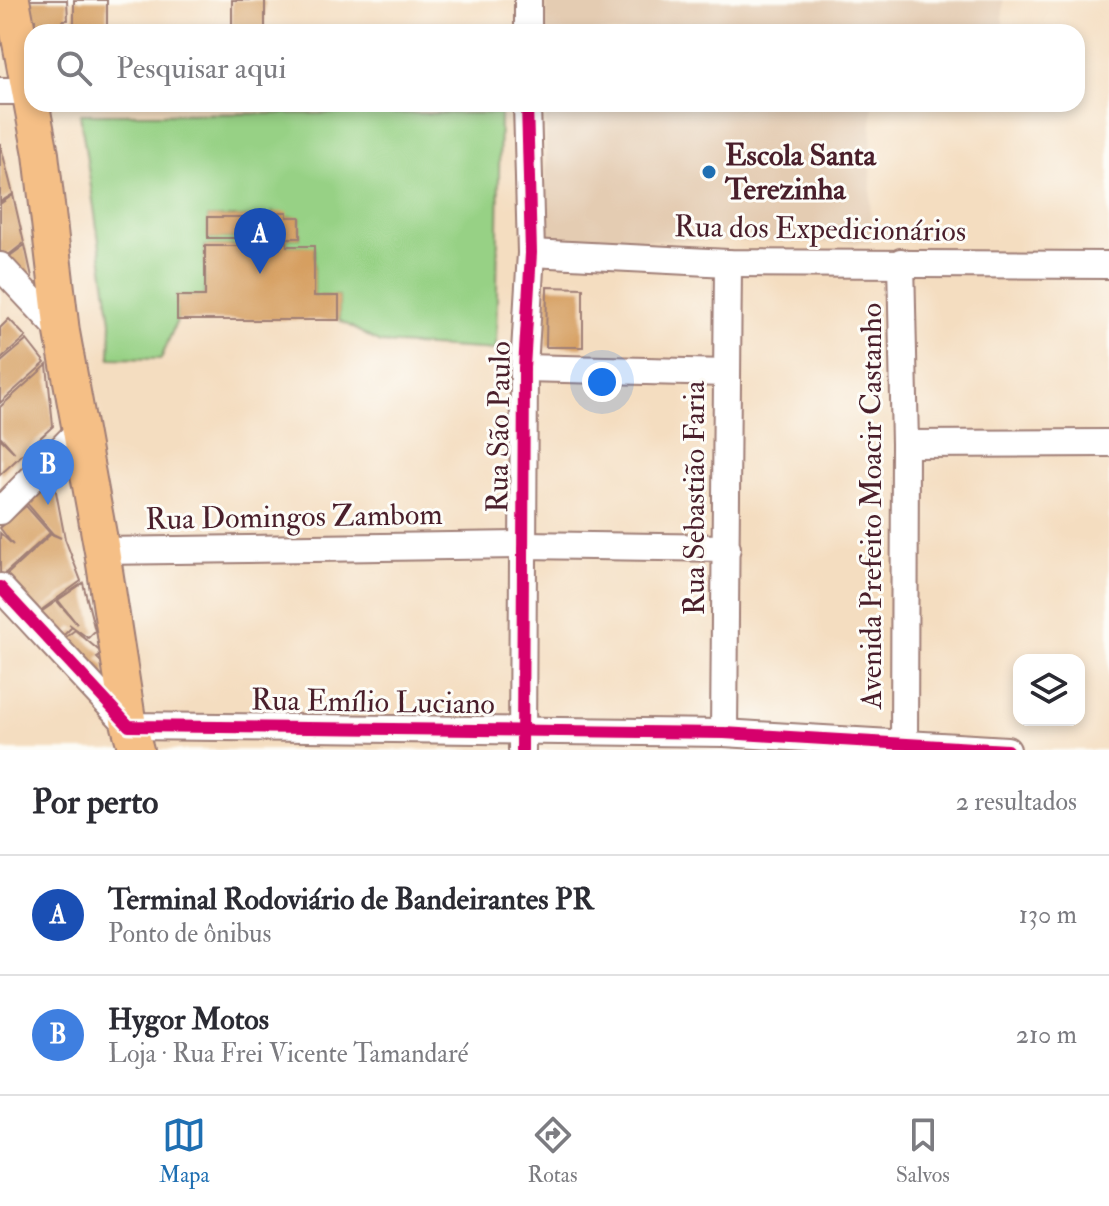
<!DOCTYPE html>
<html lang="pt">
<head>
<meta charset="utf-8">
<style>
  :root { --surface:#fff; --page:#f7f7f7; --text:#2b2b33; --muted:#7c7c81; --line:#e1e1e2; --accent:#1f6fb2 }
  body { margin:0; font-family:"IM FELL Double Pica",serif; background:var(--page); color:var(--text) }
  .controls { position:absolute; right:24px; bottom:24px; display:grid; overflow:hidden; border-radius:16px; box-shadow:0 4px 12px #0003 }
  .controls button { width:72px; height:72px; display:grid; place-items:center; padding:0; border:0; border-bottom:2px solid var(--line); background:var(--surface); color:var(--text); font:40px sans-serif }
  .you { position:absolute; left:602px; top:382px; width:28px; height:28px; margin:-20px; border:6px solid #fff; border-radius:50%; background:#1a73e8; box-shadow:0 0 0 12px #1a73e833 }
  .badge { display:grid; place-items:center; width:52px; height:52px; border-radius:50%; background:var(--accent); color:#fff; font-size:26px; font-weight:700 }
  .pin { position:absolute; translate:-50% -66px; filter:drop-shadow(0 2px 4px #0008) }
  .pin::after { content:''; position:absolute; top:42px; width:28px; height:24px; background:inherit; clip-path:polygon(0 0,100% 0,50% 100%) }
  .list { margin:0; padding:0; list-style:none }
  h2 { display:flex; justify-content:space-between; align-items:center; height:104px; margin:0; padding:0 32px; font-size:34px }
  h2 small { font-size:26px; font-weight:400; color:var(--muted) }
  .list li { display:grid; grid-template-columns:52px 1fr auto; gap:24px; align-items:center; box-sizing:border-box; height:120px; padding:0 32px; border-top:2px solid var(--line) }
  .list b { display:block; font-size:30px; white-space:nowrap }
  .list p { margin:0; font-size:26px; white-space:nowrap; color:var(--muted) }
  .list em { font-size:26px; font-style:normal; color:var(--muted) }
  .icon { flex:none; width:44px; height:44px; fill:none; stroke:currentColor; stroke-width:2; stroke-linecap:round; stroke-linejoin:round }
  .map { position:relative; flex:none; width:1109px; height:750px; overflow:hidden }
  .search { position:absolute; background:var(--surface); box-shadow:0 4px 12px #0003; left:24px; right:24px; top:24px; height:88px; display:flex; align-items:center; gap:20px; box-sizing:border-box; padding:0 28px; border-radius:24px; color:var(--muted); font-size:30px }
  .sheet { height:344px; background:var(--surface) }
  nav { display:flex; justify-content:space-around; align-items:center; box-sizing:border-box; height:112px; border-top:2px solid var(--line); background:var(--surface); font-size:22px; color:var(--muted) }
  nav a { display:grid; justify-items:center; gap:4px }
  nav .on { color:var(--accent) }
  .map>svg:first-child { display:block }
  .built { fill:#e4ccb2 }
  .green { fill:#97d185; stroke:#707858; stroke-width:2 }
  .building { fill:#d69f61 }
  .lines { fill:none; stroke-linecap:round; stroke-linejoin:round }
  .minor-casing { stroke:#9f7e76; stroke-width:30 }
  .major-casing { stroke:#9f7e76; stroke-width:38 }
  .minor { stroke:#fff; stroke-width:26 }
  .major { stroke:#f5bf86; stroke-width:34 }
  .cycleway-casing { stroke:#fdfcf7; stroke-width:17 }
  .cycleway { stroke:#d6006c; stroke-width:12 }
  .poi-dot { fill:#1f6fb2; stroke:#fdfcf7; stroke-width:3 }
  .labels { text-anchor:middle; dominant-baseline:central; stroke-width:6; stroke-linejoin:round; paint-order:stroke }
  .poi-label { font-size:30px; font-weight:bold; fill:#4a1f2b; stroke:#fdfcf7; text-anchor:start }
  .street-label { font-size:30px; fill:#4a1f2b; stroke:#fdfcf7 }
</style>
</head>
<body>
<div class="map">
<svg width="1109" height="750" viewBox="0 0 1109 750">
  <rect width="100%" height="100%" fill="#fdfcf7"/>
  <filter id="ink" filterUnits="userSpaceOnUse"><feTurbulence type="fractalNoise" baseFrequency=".0125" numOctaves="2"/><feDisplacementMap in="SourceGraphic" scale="16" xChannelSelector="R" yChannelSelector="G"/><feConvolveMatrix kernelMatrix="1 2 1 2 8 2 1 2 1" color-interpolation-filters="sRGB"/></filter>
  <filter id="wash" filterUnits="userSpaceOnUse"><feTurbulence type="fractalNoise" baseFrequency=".006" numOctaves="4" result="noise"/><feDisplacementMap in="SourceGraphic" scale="32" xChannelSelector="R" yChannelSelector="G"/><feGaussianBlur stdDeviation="1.8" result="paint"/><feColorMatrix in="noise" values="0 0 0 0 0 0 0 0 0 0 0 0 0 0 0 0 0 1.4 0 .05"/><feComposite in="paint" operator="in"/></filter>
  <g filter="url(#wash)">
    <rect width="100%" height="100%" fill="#f4ddc0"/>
    <!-- built -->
    <g class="built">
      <path d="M546,0H1003V32H874L873,22V32H546Z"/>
      <path d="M546,104H872L870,243L546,239Z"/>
    </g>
    <!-- green -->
    <path class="green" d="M500,113L496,350L380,343L339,320V296H314V247L287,246V238H300V218L287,217L273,212L272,217H208V238H272V246H205V296H177V320L161,359L110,358L111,321L80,114Z"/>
    <g id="blocks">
      <!-- building -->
      <g class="building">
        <path d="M23,0H67L68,20H63V32H35V20H26Z"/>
        <rect x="74" y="0" width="33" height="32"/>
        <rect x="232" y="0" width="33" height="32"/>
        <path d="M0,143L13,194L0,202Z"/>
        <path d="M13,195L24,243L6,257L0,251V204Z"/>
        <path d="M273,212H287V217H300V238H287V246H314V296H339V320H177V296H205V246H272V238H208V217H272Z"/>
        <path d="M25,245L32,277L26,279L7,258Z"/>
        <path d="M547,287L583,288V347H546Z"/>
        <path d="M9,319L26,337L0,360V328Z"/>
        <path d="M27,340L45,363L0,403V363Z"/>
        <path d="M47,365L53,426L0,475V438L15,453L0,436V407Z"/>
        <path d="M53,476L65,539L81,581L36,614L2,579L51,534L61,538L53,534L25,501Z"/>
        <path d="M26,506L50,533L0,578V533L13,545L0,528Z"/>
        <path d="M83,583L95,631L88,638L69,624L72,627L60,639L38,614L57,601L77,624L58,600Z"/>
        <path d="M75,630L103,654L97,658L105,666V678L101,681L62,640Z"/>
      </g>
    </g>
  </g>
  <g filter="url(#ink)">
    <use href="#blocks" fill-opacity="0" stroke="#9f7e76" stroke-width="2"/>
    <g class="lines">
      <!-- minor casing -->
      <g class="minor-casing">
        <g id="minor">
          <path d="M528,32V0"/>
          <path d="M0,91H32"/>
          <path d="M531,253L728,263L1109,265"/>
          <path d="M901,262L905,444L904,750"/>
          <path d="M0,266L62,332"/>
          <path d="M524,368L727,373"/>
          <path d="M905,444L1109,443"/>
          <path d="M0,511L79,431"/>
          <path d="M102,551L524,545L727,548"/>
          <path d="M0,587L129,726L724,733L1007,750"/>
          <path d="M724,733L728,263"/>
          <path d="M522,750L524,368L531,253L527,104"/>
        </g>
      </g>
      <!-- major casing -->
      <g class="major-casing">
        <path id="major" d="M12,0L41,154L62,332L102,551L129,726L136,750"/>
      </g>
      <!-- minor -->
      <use href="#minor" class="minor"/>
      <!-- major -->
      <use href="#major" class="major"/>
      <!-- cycleway casing -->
      <g class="cycleway-casing">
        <g id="cycleway">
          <path d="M0,587L129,726L724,733L1007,750"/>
          <path d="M522,750L524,368L531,253L527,104"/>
        </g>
      </g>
      <!-- cycleway -->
      <use href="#cycleway" class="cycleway"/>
    </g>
  </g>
  <!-- markers -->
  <circle class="poi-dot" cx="709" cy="172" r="8"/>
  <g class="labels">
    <!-- poi labels -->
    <g class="poi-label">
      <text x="725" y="155">Escola Santa<tspan x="725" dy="34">Terezinha</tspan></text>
    </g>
    <!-- street labels -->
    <g class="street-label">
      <text transform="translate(820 229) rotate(1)">Rua dos Expedicionários</text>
      <text transform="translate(499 427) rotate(-89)">Rua São Paulo</text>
      <text transform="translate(694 498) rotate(-90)">Rua Sebastião Faria</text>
      <text transform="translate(871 506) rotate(-90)">Avenida Prefeito Moacir Castanho</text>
      <text transform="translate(294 517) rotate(-1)">Rua Domingos Zambom</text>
      <text transform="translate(373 702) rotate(1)">Rua Emílio Luciano</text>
    </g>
  </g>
</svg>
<div class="controls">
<button><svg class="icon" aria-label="layers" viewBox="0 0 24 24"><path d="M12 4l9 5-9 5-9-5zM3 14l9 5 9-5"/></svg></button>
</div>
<div class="you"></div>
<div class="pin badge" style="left:260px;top:274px;background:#1a4fb4">A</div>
<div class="pin badge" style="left:48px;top:505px;background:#3f7fe0">B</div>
<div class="search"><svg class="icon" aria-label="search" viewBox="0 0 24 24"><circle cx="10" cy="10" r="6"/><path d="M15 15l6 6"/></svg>Pesquisar aqui</div>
</div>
<section class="sheet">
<h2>Por perto<small>2 resultados</small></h2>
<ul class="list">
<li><span class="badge" style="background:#1a4fb4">A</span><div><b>Terminal Rodoviário de Bandeirantes PR</b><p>Ponto de ônibus</p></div><em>130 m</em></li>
<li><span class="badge" style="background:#3f7fe0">B</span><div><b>Hygor Motos</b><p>Loja · Rua Frei Vicente Tamandaré</p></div><em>210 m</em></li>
</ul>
</section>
<nav>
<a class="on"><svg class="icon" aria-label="map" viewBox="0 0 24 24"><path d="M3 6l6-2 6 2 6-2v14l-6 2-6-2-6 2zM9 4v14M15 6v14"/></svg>Mapa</a>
<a><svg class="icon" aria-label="directions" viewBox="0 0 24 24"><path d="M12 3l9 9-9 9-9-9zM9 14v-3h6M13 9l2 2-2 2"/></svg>Rotas</a>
<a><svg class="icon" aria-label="saved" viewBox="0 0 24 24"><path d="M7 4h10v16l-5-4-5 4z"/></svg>Salvos</a>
</nav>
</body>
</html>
